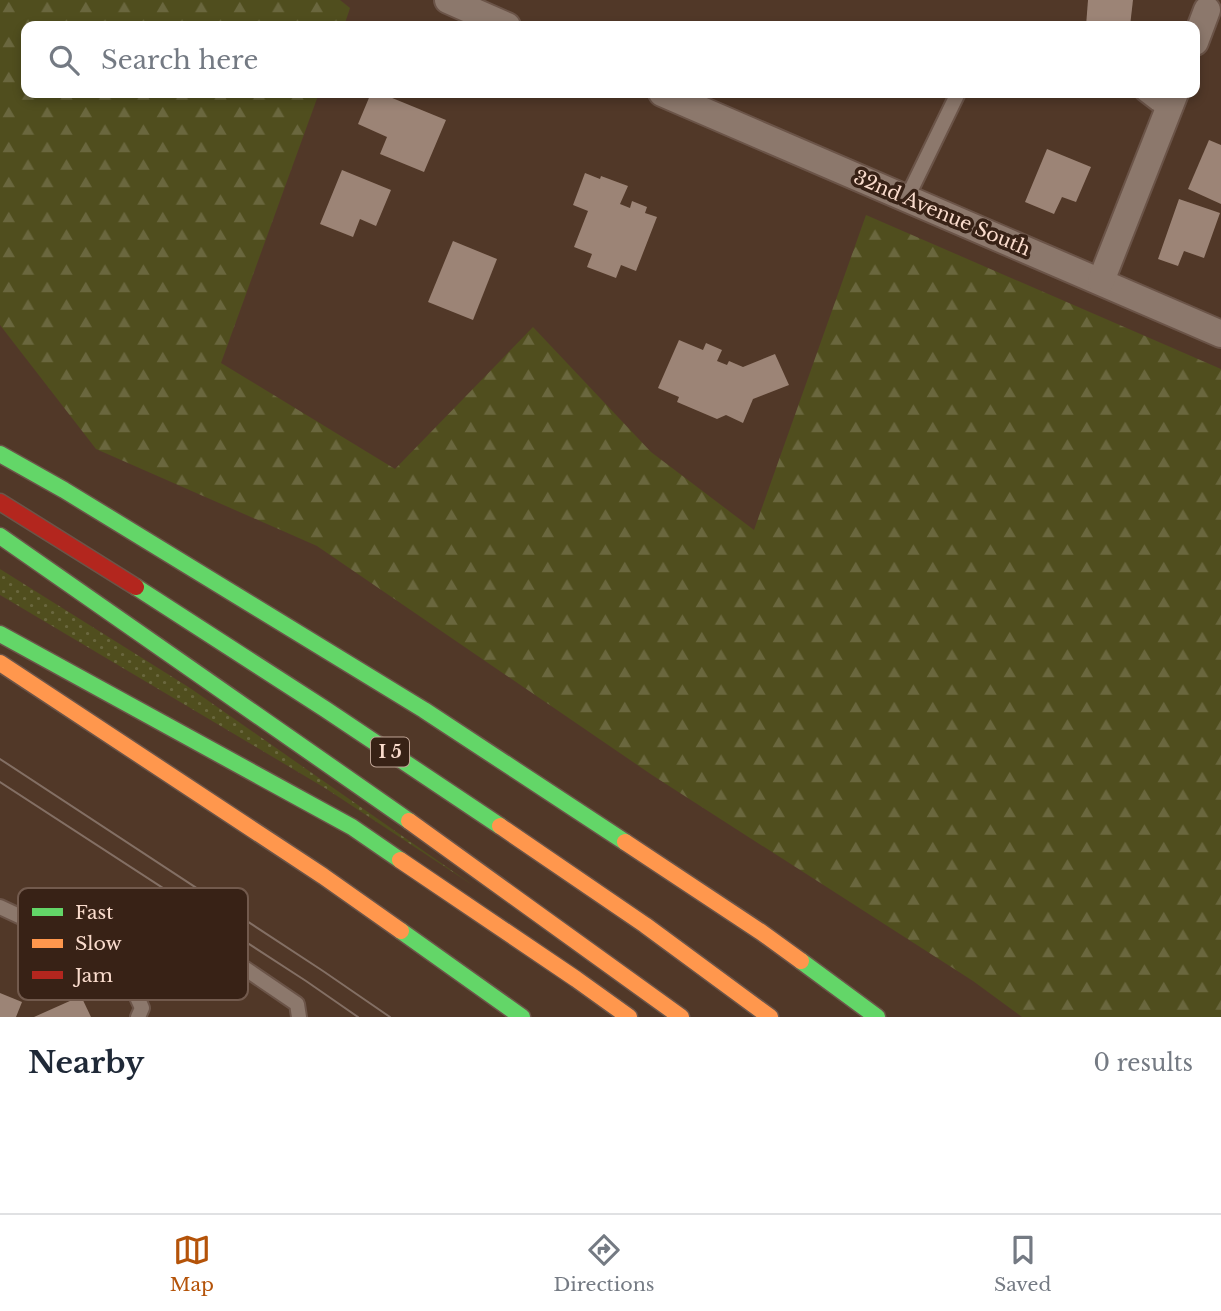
<!DOCTYPE html>
<html lang="en">
<head>
<meta charset="utf-8">
<style>
  :root { --surface:#fff; --page:#f2f2f3; --text:#1f2937; --muted:#747a83; --line:#e0e1e3; --accent:#b45309 }
  body { margin:0; font-family:"Libre Baskerville",serif; background:var(--page); color:var(--text) }
  .list { margin:0; padding:0; list-style:none }
  h2 { display:flex; justify-content:space-between; align-items:center; height:91px; margin:0; padding:0 28px; font-size:30px }
  h2 small { font-size:23px; font-weight:400; color:var(--muted) }
  .icon { flex:none; width:38px; height:38px; fill:none; stroke:currentColor; stroke-width:2; stroke-linecap:round; stroke-linejoin:round }
  .map { position:relative; flex:none; width:1221px; height:1017px; overflow:hidden }
  .search { position:absolute; background:var(--surface); box-shadow:0 4px 10px #0003; left:21px; right:21px; top:21px; height:77px; display:flex; align-items:center; gap:18px; box-sizing:border-box; padding:0 24px; border-radius:14px; color:var(--muted); font-size:26px }
  .sheet { height:196px; background:var(--surface) }
  nav { display:flex; justify-content:space-around; align-items:center; box-sizing:border-box; height:98px; border-top:2px solid var(--line); background:var(--surface); font-size:19px; color:var(--muted) }
  nav a { display:grid; justify-items:center; gap:4px }
  nav .on { color:var(--accent) }
  .map>svg:first-child { display:block }
  .grass { fill:url(#grass-dots) }
  .forest { fill:url(#forest-firs) }
  .building { fill:#9c8476 }
  .lines { fill:none; stroke-linecap:round; stroke-linejoin:round }
  .lane-casing { stroke:#6b5448; stroke-width:18 }
  .street-casing { stroke:#6b5448; stroke-width:30 }
  .fast-casing { stroke:#6b5448; stroke-width:19 }
  .slow-casing { stroke:#6b5448; stroke-width:19 }
  .jam-casing { stroke:#6b5448; stroke-width:19 }
  .lane { stroke:#8c786c; stroke-width:14 }
  .street { stroke:#8c786c; stroke-width:26 }
  .fast { stroke:#63d668; stroke-width:16 }
  .slow { stroke:#ff974d; stroke-width:16 }
  .jam { stroke:#b3261e; stroke-width:16 }
  .tram { stroke:#836f64; stroke-width:2 }
  .labels { text-anchor:middle; dominant-baseline:central; stroke-width:7; stroke-linejoin:round; paint-order:stroke }
  .shield { fill:#382216; stroke:#bfa495; stroke-width:2 }
  .shield-label { font-size:18px; font-weight:bold; fill:#f9dbcc }
  .street-label { font-size:19px; fill:#f9dbcc; stroke:#382216 }
  .key { fill:#382216; stroke:#725a4d; stroke-width:2 }
  .key-label { font-size:19px; fill:#f9dbcc }
</style>
</head>
<body>
<div class="map">
<svg width="1221" height="1017" viewBox="0 0 1221 1017">
  <defs>
    <pattern id="grass-dots" width="8" height="8" patternUnits="userSpaceOnUse" patternTransform="scale(1.75)"><rect width="8" height="8" fill="#504e1e"/><path d="M2 2h.1M6 6h.1" fill="none" stroke="#6a673e" stroke-width="1.8" stroke-linecap="round"/></pattern>
    <pattern id="forest-firs" width="22" height="20" patternUnits="userSpaceOnUse" patternTransform="scale(1.75)"><rect width="22" height="20" fill="#504e1e"/><path d="M5 1l3.5 6h-7zM16 11l3.5 6h-7z" fill="#6a673e"/></pattern>
  </defs>
  <rect width="100%" height="100%" fill="#513828"/>
  <!-- grass -->
  <path class="grass" d="M0,569L190,688L474,886L325,788L0,595Z"/>
  <!-- forest -->
  <path class="forest" d="M0,0H340L350,8L344,26H26V93H319L221,363L395,469L533,327L651,452L754,530L866,215L1221,369V1017H1022L973,981L652,775L317,546L96,449L0,325Z"/>
  <!-- building -->
  <g class="building">
    <path d="M1088,0H1133L1130,26H1086Z"/>
    <path d="M371,93H380L446,120L424,172L380,154L387,137L358,124Z"/>
    <path d="M1209,140L1221,145V204L1188,189Z"/>
    <path d="M1047,149L1091,167L1076,202L1062,197L1054,214L1025,202Z"/>
    <path d="M342,170L391,190L376,226L360,219L353,237L320,224Z"/>
    <path d="M585,173L600,179L601,176L628,186L620,204L630,208L632,201L647,207L645,213L657,217L636,271L621,265L616,278L587,267L592,254L574,247L588,211L573,205Z"/>
    <path d="M1179,199L1220,213L1204,258L1184,251L1178,266L1158,259Z"/>
    <path d="M453,241L497,259L473,320L428,302Z"/>
    <path d="M679,340L703,350L706,343L722,350L717,361L727,365L729,361L743,367L775,354L789,385L753,399L743,423L726,415L717,419L677,402L679,397L658,388Z"/>
    <path d="M0,993L22,1002L16,1017H0Z"/>
    <path d="M81,996L91,1017H34Z"/>
  </g>
  <g class="lines">
    <!-- lane casing -->
    <g class="lane-casing">
      <g id="lane">
        <path d="M1143,93L1156,103L1168,109"/>
        <path d="M907,198L958,93"/>
        <path d="M0,907L122,964L142,1008L138,1017"/>
        <path d="M209,944L297,1004L299,1017"/>
      </g>
    </g>
    <!-- street casing -->
    <g class="street-casing">
      <g id="street">
        <path d="M448,0L507,26"/>
        <path d="M1195,42L1207,10"/>
        <path d="M662,93L1221,334"/>
        <path d="M1101,281L1175,93"/>
      </g>
    </g>
    <!-- fast casing -->
    <g class="fast-casing">
      <g id="fast">
        <path d="M0,454L64,490L424,710L625,842"/>
        <path d="M0,536L409,821"/>
        <path d="M136,587L325,709L500,826"/>
        <path d="M0,634L352,827L400,860"/>
        <path d="M401,931L522,1017"/>
        <path d="M801,961L877,1017"/>
      </g>
    </g>
    <!-- slow casing -->
    <g class="slow-casing">
      <g id="slow">
        <path d="M0,663L323,876L401,931"/>
        <path d="M409,821L681,1017"/>
        <path d="M500,826L645,925L770,1017"/>
        <path d="M625,842L761,932L801,961"/>
        <path d="M400,860L576,979L629,1017"/>
      </g>
    </g>
    <!-- jam casing -->
    <g class="jam-casing">
      <path id="jam" d="M0,502L136,587"/>
    </g>
    <!-- lane -->
    <use href="#lane" class="lane"/>
    <!-- street -->
    <use href="#street" class="street"/>
    <!-- fast -->
    <use href="#fast" class="fast"/>
    <!-- slow -->
    <use href="#slow" class="slow"/>
    <!-- jam -->
    <use href="#jam" class="jam"/>
    <!-- tram -->
    <g class="tram">
      <path d="M0,759L323,971L390,1017"/>
      <path d="M0,782L306,981L358,1017"/>
    </g>
  </g>
  <g class="labels">
    <!-- shield labels -->
    <rect class="shield" x="371" y="737.5" width="38" height="29" rx="5"/>
    <g class="shield-label">
      <text x="390" y="752">I 5</text>
    </g>
    <!-- street labels -->
    <g class="street-label">
      <text transform="translate(942 213) rotate(23)">32nd Avenue South</text>
    </g>
  </g>
  <!-- legend -->
  <rect x="18" y="888" width="230" height="112" rx="10" class="key"/>
  <rect x="32" y="908" width="31" height="8" fill="#63d668"/>
  <rect x="32" y="939" width="31" height="9" fill="#ff974d"/>
  <rect x="32" y="971" width="31" height="8" fill="#b3261e"/>
  <g class="key-label">
    <text x="75" y="919">Fast</text>
    <text x="75" y="950">Slow</text>
    <text x="75" y="982">Jam</text>
  </g>
</svg>
<div class="search"><svg class="icon" aria-label="search" viewBox="0 0 24 24"><circle cx="10" cy="10" r="6"/><path d="M15 15l6 6"/></svg>Search here</div>
</div>
<section class="sheet">
<h2>Nearby<small>0 results</small></h2>
<ul class="list">
</ul>
</section>
<nav>
<a class="on"><svg class="icon" aria-label="map" viewBox="0 0 24 24"><path d="M3 6l6-2 6 2 6-2v14l-6 2-6-2-6 2zM9 4v14M15 6v14"/></svg>Map</a>
<a><svg class="icon" aria-label="directions" viewBox="0 0 24 24"><path d="M12 3l9 9-9 9-9-9zM9 14v-3h6M13 9l2 2-2 2"/></svg>Directions</a>
<a><svg class="icon" aria-label="saved" viewBox="0 0 24 24"><path d="M7 4h10v16l-5-4-5 4z"/></svg>Saved</a>
</nav>
</body>
</html>
